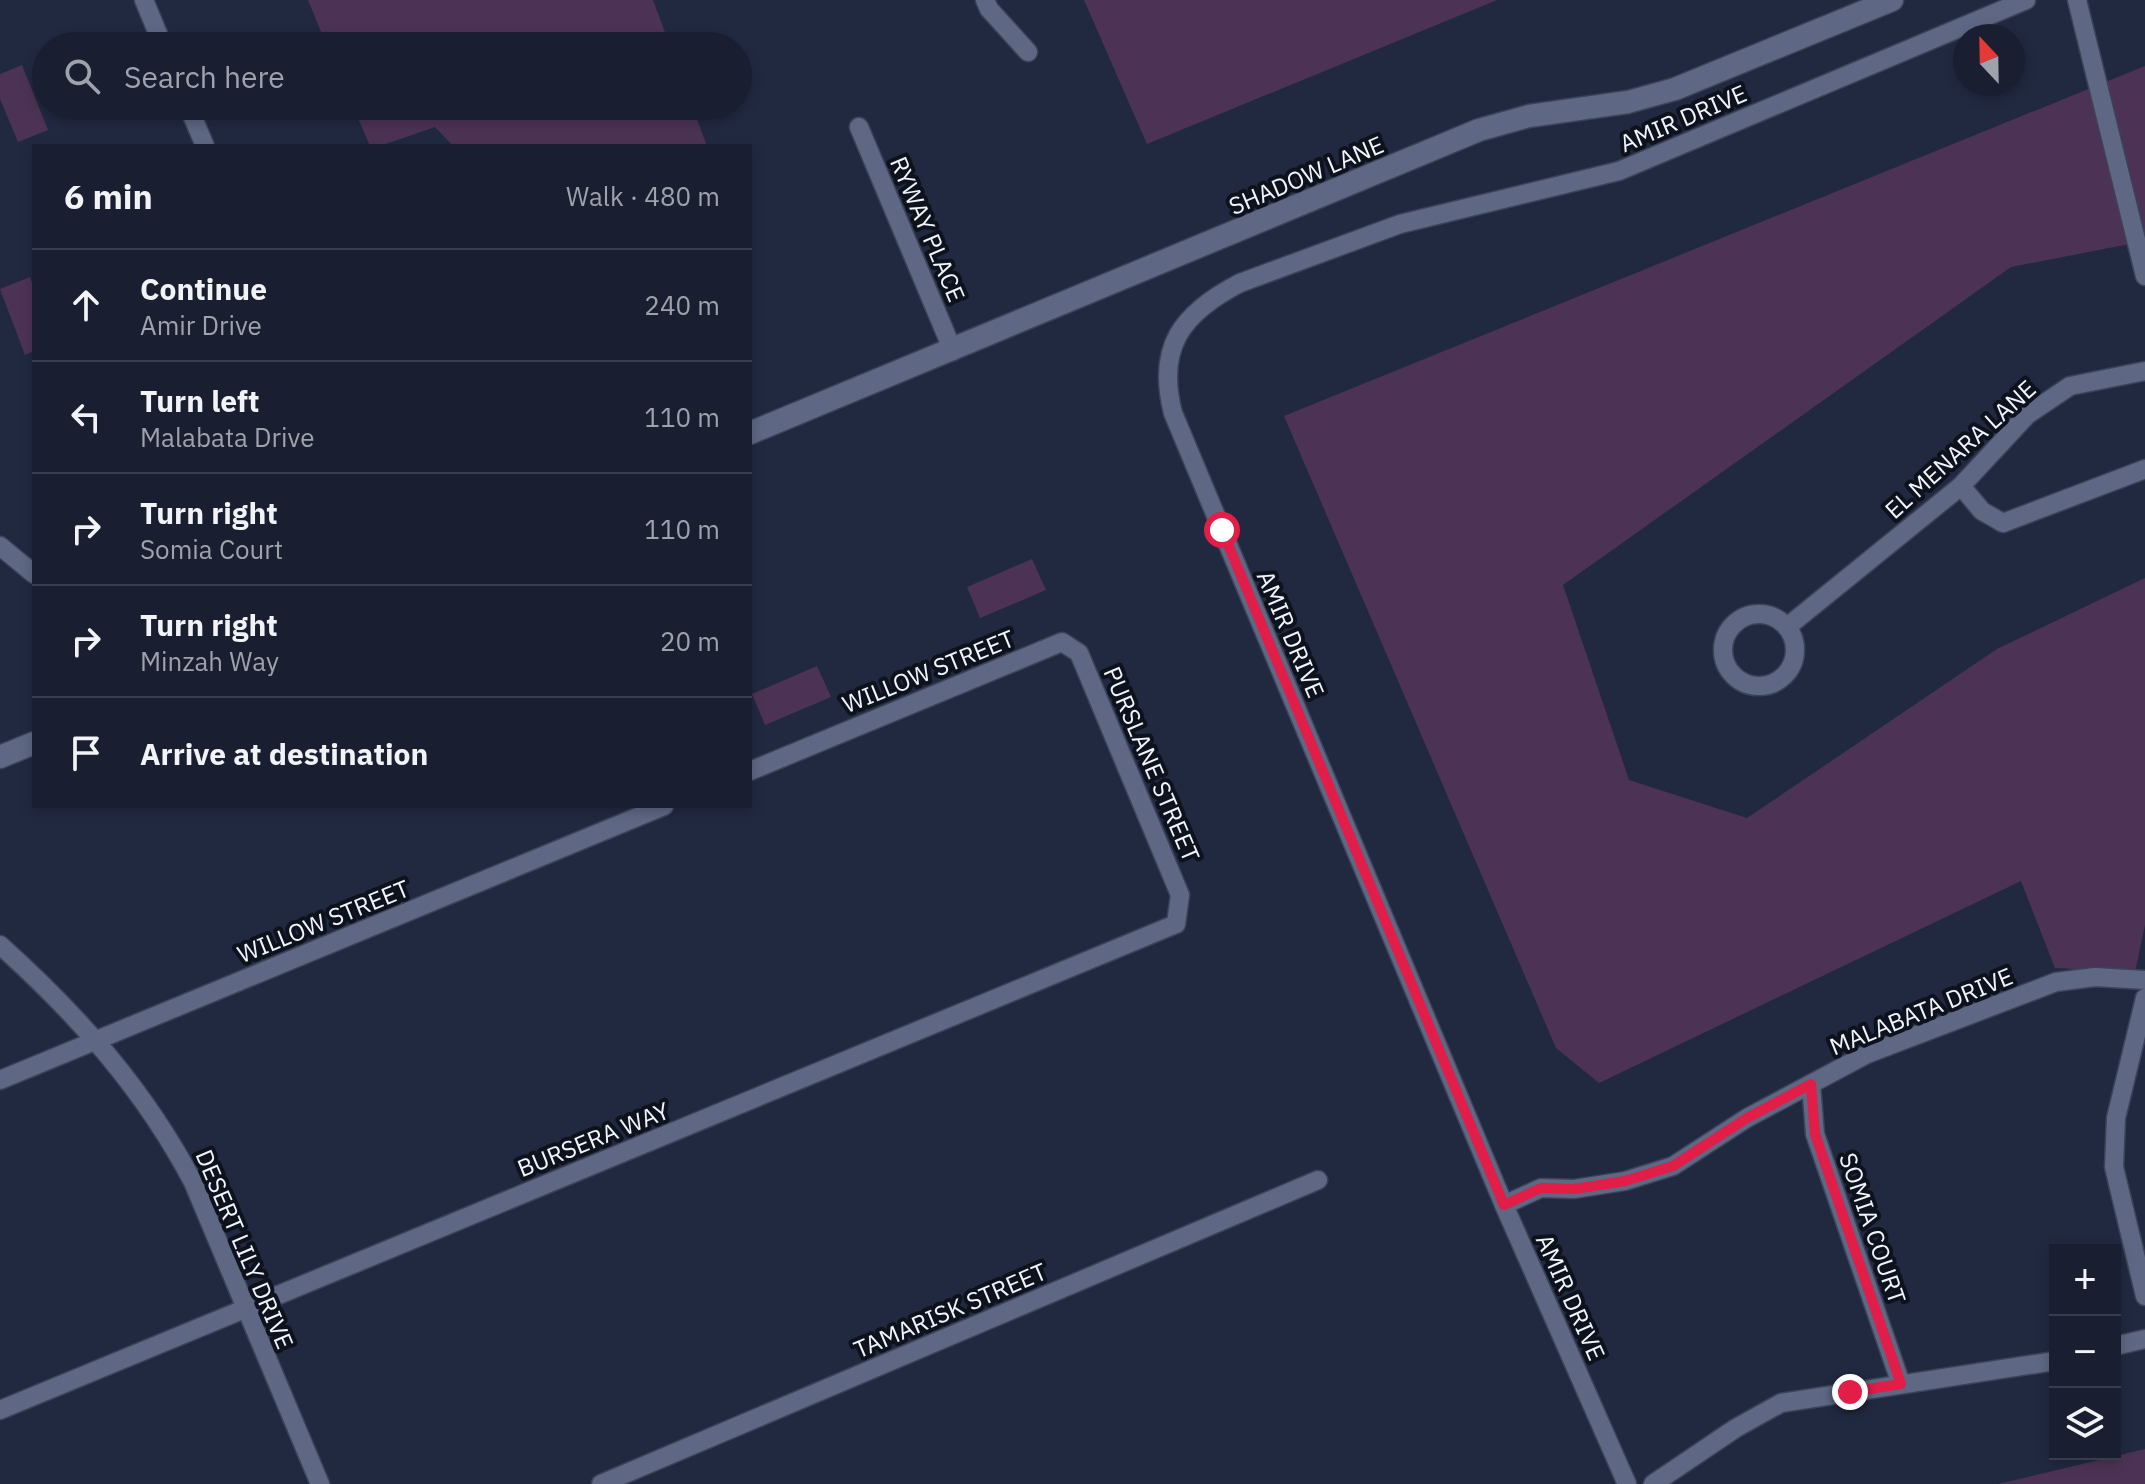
<!DOCTYPE html>
<html lang="en">
<head>
<meta charset="utf-8">
<style>
  :root { --surface:#191f31; --page:#222739; --text:#f1f3f6; --muted:#9fa2ab; --line:#373d4d }
  body { margin:0; font-family:"IBM Plex Sans",sans-serif; background:var(--page); color:var(--text) }
  .controls { position:absolute; right:24px; bottom:24px; display:grid; overflow:hidden; border-radius:0px; box-shadow:0 4px 12px #0003 }
  .controls button { width:72px; height:72px; display:grid; place-items:center; padding:0; border:0; border-bottom:2px solid var(--line); background:var(--surface); color:var(--text); font:40px sans-serif }
  .compass { position:absolute; left:1953px; top:24px; width:72px; height:72px; border-radius:50%; background:var(--surface); box-shadow:0 4px 12px #0003; rotate:338deg }
  .stop { position:absolute; width:24px; height:24px; margin:-18px; border:6px solid #e11d48; border-radius:50%; background:#fff }
  .stop.end { background:#e11d48; border-color:#fff; box-shadow:0 2px 8px #0008 }
  .list { margin:0; padding:0; list-style:none }
  h2 { display:flex; justify-content:space-between; align-items:center; height:104px; margin:0; padding:0 32px; font-size:34px }
  h2 small { font-size:26px; font-weight:400; color:var(--muted) }
  .list li { display:grid; grid-template-columns:52px 1fr auto; gap:24px; align-items:center; box-sizing:border-box; height:112px; padding:0 32px; border-top:2px solid var(--line) }
  .list b { display:block; font-size:30px; white-space:nowrap }
  .list p { margin:0; font-size:26px; white-space:nowrap; color:var(--muted) }
  .list em { font-size:26px; font-style:normal; color:var(--muted) }
  .icon { flex:none; width:44px; height:44px; fill:none; stroke:currentColor; stroke-width:2; stroke-linecap:round; stroke-linejoin:round }
  .map { position:relative; flex:none; width:2145px; height:1484px; overflow:hidden }
  .search { position:absolute; background:var(--surface); box-shadow:0 4px 12px #0003; left:32px; top:32px; width:720px; height:88px; display:flex; align-items:center; gap:20px; box-sizing:border-box; padding:0 28px; border-radius:44px; color:var(--muted); font-size:30px }
  .panel { position:absolute; background:var(--surface); box-shadow:0 4px 12px #0003; left:32px; top:144px; width:720px; height:664px; border-radius:0px }
  .map>svg:first-child { display:block }
  .green { fill:#4c3355 }
  .lines { fill:none; stroke-linecap:round; stroke-linejoin:round }
  .minor-casing { stroke:#3d4357; stroke-width:21 }
  .tertiary-casing { stroke:#3d4357; stroke-width:25 }
  .minor { stroke:#5e6884; stroke-width:18 }
  .tertiary { stroke:#5e6884; stroke-width:22 }
  .route { stroke:#e11d48; stroke-width:10 }
  .labels { text-anchor:middle; dominant-baseline:central; stroke-width:8; stroke-linejoin:round; paint-order:stroke }
  .street-label { font-size:24px; fill:#f1f5ff; stroke:#0e121d }
</style>
</head>
<body>
<div class="map">
<svg width="2145" height="1484" viewBox="0 0 2145 1484">
  <rect width="100%" height="100%" fill="#212941"/>
  <!-- green -->
  <g class="green">
    <path d="M308,0H653L670,46H327Z"/>
    <path d="M1084,0H1497L1147,144Z"/>
    <path d="M22,65L48,130L18,142L0,99V74Z"/>
    <path d="M2145,66V241L2011,267L1563,585L1629,780L1747,818L1997,649L2145,578V925L2135,972L2055,968L2021,881L1599,1083L1556,1048L1284,416Z"/>
    <path d="M353,106H692L707,146H453L435,127L380,146H370Z"/>
    <path d="M30,277L34,288V351L25,355L0,289Z"/>
    <path d="M1032,559L1046,590L980,618L967,587Z"/>
    <path d="M817,666L831,697L765,725L752,694Z"/>
    <path d="M2145,1449V1484H1998Z"/>
  </g>
  <g class="lines">
    <!-- minor casing -->
    <g class="minor-casing">
      <g id="minor">
        <path d="M144,0L163,46"/>
        <path d="M985,0L989,9L1028,52"/>
        <path d="M2077,0L2145,276"/>
        <path d="M188,106L205,146"/>
        <path d="M859,127L953,351"/>
        <path d="M1961,486L1982,511L2003,523L2145,469"/>
        <path d="M0,546L34,574"/>
        <circle cx="1759" cy="650" r="36"/>
        <path d="M1787,627L1961,486L2027,415L2070,386L2145,371"/>
        <path d="M0,945C78,1015 144,1089 193,1182L320,1484"/>
        <path d="M2145,998L2116,1118L2114,1167L2145,1296"/>
        <path d="M0,1080L664,806"/>
        <path d="M1811,1084L1815,1134L1901,1384"/>
        <path d="M1504,1205L1541,1188L1574,1189L1625,1181L1673,1166L1747,1118L1867,1054L2056,982L2095,977L2145,980"/>
        <path d="M2115,1346L2145,1339"/>
        <path d="M0,1410L1176,924L1180,895L1079,653L1062,642L750,771"/>
        <path d="M601,1484L1318,1180"/>
        <path d="M1627,1484L1504,1205L1173,413C1156,347 1182,313 1240,283L1400,224L1619,171L2026,0"/>
        <path d="M1653,1484L1736,1428L1781,1403L2055,1361"/>
      </g>
    </g>
    <!-- tertiary casing -->
    <g class="tertiary-casing">
      <g id="tertiary">
        <path d="M750,433L1479,130L1529,116L1628,102L1675,89L1892,0"/>
        <path d="M0,757L34,743"/>
      </g>
    </g>
    <!-- minor -->
    <use href="#minor" class="minor"/>
    <!-- tertiary -->
    <use href="#tertiary" class="tertiary"/>
  </g>
  <g class="lines">
    <!-- route -->
    <path class="route" d="M1222,530L1504,1205L1541,1188L1574,1189L1625,1181L1673,1166L1747,1118L1811,1084L1815,1134L1901,1384L1850,1392"/>
  </g>
  <g class="labels">
    <!-- street labels -->
    <g class="street-label">
      <text transform="translate(1683 118) rotate(-23)">AMIR DRIVE</text>
      <text transform="translate(1306 175) rotate(-23)">SHADOW LANE</text>
      <text transform="translate(928 229) rotate(67)">RYWAY PLACE</text>
      <text transform="translate(1960 449) rotate(-42)">EL MENARA LANE</text>
      <text transform="translate(1291 634) rotate(67)">AMIR DRIVE</text>
      <text transform="translate(928 671) rotate(-22)">WILLOW STREET</text>
      <text transform="translate(1152 764) rotate(67)">PURSLANE STREET</text>
      <text transform="translate(323 921) rotate(-22)">WILLOW STREET</text>
      <text transform="translate(1921 1011) rotate(-22)">MALABATA DRIVE</text>
      <text transform="translate(593 1139) rotate(-22)">BURSERA WAY</text>
      <text transform="translate(1873 1228) rotate(71)">SOMIA COURT</text>
      <text transform="translate(245 1249) rotate(67)">DESERT LILY DRIVE</text>
      <text transform="translate(1571 1297) rotate(66)">AMIR DRIVE</text>
      <text transform="translate(950 1310) rotate(-23)">TAMARISK STREET</text>
    </g>
  </g>
</svg>
<div class="controls">
<button>+</button>
<button>−</button>
<button><svg class="icon" aria-label="layers" viewBox="0 0 24 24"><path d="M12 4l9 5-9 5-9-5zM3 14l9 5 9-5"/></svg></button>
</div>
<svg class="compass" viewBox="-18 -18 36 36"><path d="M0-13l5 13h-10z" fill="#e53935"/><path d="M0 13l5-13h-10z" fill="#9fa2ab"/></svg>
<div class="stop" style="left:1222px;top:530px"></div>
<div class="stop end" style="left:1850px;top:1392px"></div>
<div class="search"><svg class="icon" aria-label="search" viewBox="0 0 24 24"><circle cx="10" cy="10" r="6"/><path d="M15 15l6 6"/></svg>Search here</div>
<section class="panel">
<h2>6 min<small>Walk · 480 m</small></h2>
<ul class="list">
<li><svg class="icon" aria-label="ahead" viewBox="0 0 24 24"><path d="M12 20V5M6 11l6-6 6 6"/></svg><div><b>Continue</b><p>Amir Drive</p></div><em>240 m</em></li>
<li><svg class="icon" aria-label="left" viewBox="0 0 24 24"><path d="M17 20v-9H6M10 6l-5 5 5 5"/></svg><div><b>Turn left</b><p>Malabata Drive</p></div><em>110 m</em></li>
<li><svg class="icon" aria-label="right" viewBox="0 0 24 24"><path d="M7 20v-9h11M14 6l5 5-5 5"/></svg><div><b>Turn right</b><p>Somia Court</p></div><em>110 m</em></li>
<li><svg class="icon" aria-label="right" viewBox="0 0 24 24"><path d="M7 20v-9h11M14 6l5 5-5 5"/></svg><div><b>Turn right</b><p>Minzah Way</p></div><em>20 m</em></li>
<li><svg class="icon" aria-label="arrive" viewBox="0 0 24 24"><path d="M6 21V4h12l-3 4 3 4H6"/></svg><div><b>Arrive at destination</b></div></li>
</ul>
</section>
</div>
</body>
</html>
